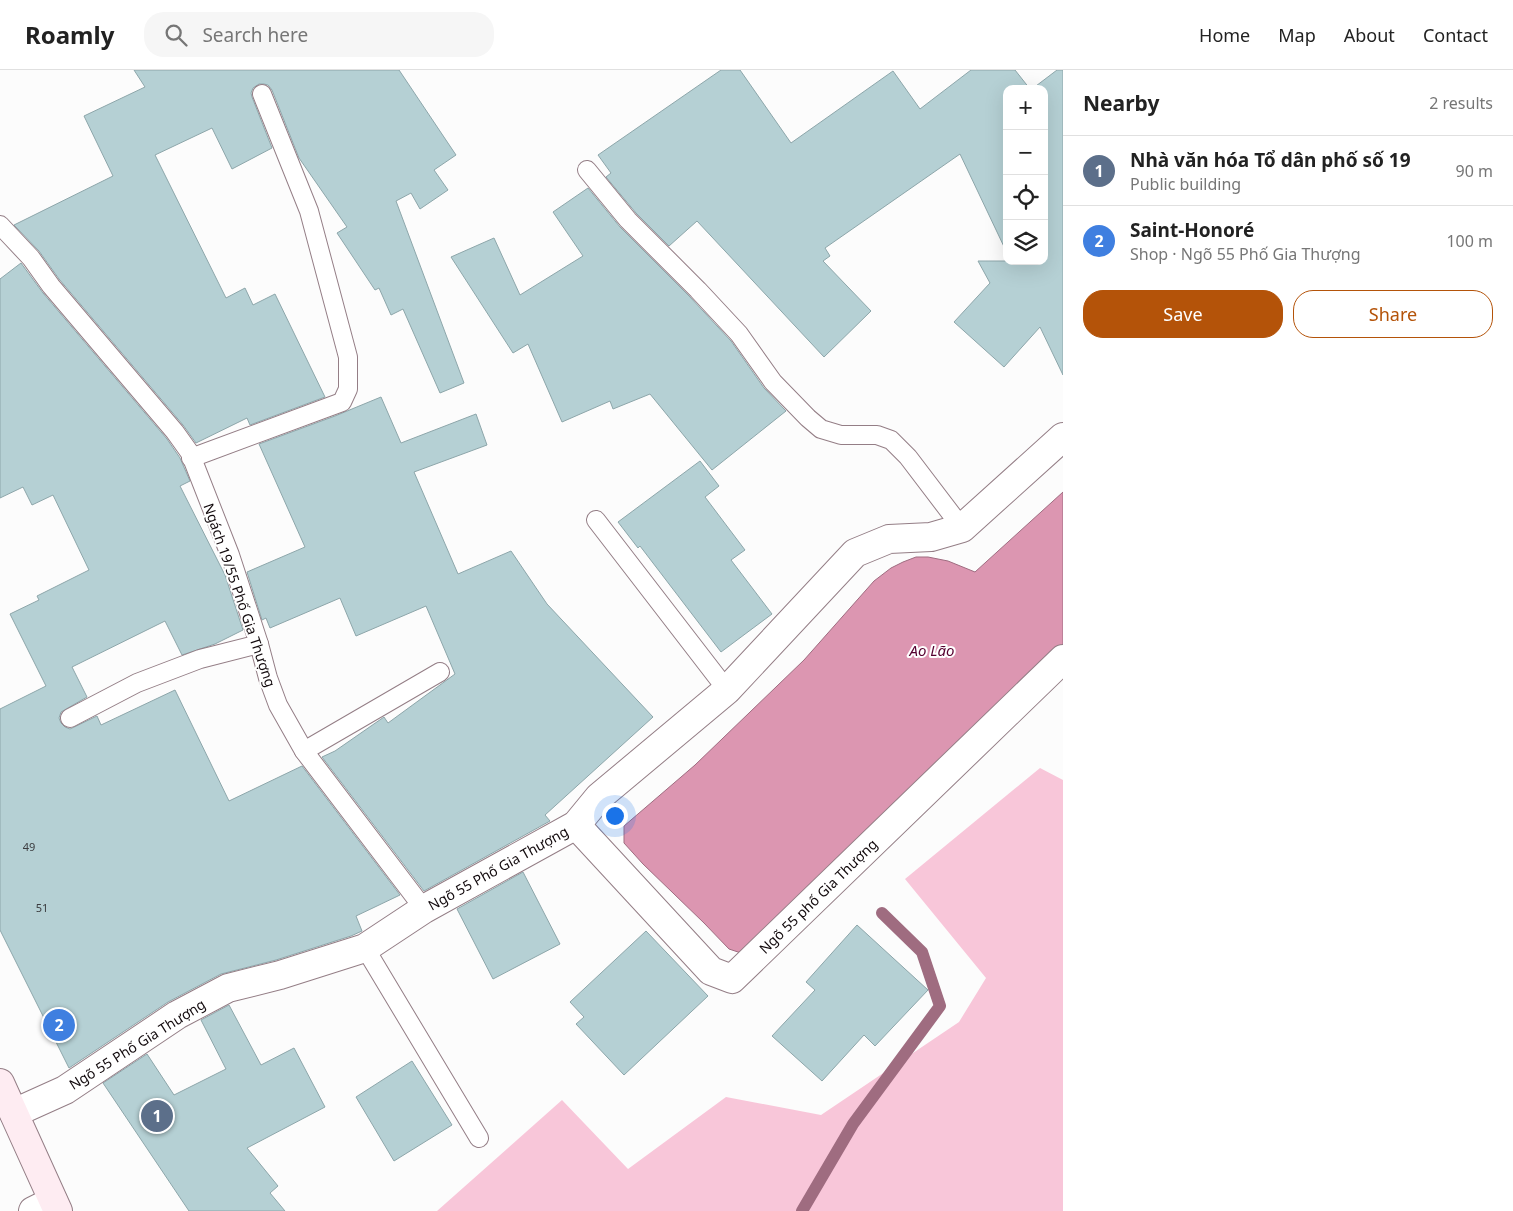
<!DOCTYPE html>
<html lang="en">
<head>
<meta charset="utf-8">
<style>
  :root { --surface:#fff; --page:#f6f6f6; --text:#222; --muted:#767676; --line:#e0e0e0; --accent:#b45309 }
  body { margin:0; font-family:"Noto Sans",sans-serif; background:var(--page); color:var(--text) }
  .controls { position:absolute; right:15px; top:15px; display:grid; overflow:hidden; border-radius:10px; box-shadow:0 5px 20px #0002 }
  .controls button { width:45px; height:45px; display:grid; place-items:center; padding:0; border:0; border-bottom:1px solid var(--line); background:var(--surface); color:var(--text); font:25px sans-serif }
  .you { position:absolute; left:614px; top:745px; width:18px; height:18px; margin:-12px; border:4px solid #fff; border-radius:50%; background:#1a73e8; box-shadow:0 0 0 8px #1a73e833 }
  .badge { display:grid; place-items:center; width:32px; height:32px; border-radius:50%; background:var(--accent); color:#fff; font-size:16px; font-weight:700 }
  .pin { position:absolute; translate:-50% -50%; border:2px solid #fff; box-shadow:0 1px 5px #0006 }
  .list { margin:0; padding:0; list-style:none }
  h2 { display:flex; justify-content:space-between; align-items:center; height:65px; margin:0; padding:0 20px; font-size:21px }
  h2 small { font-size:16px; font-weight:400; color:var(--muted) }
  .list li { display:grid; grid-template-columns:32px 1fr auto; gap:15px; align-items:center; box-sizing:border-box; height:70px; padding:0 20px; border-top:1px solid var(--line) }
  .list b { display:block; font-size:19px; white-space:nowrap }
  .list p { margin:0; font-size:16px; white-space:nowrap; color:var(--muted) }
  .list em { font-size:16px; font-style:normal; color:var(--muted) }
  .actions { display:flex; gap:10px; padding:15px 20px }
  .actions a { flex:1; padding:11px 0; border:1px solid var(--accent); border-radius:20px; text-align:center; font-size:18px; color:var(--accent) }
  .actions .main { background:var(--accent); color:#fff }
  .icon { flex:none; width:28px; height:28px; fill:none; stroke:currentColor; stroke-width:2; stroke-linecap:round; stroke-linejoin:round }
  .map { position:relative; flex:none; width:1063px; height:1141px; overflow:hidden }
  header { display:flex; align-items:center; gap:30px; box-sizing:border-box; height:70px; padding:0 25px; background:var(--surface); border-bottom:1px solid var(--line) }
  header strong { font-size:24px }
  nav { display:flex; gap:28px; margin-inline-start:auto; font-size:18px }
  .search { width:350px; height:45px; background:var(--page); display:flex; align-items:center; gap:12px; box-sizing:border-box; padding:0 18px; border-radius:20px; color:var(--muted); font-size:19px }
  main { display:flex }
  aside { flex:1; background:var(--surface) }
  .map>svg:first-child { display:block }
  .green { fill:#f8c6d9 }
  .water { fill:#dc96b1; stroke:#9f6c80 }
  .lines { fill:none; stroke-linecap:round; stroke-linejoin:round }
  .stream { stroke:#9f6c80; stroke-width:12 }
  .building { fill:#b5d0d4; stroke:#8da6aa }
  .lane-casing { stroke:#947e86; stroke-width:20 }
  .street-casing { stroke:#947e86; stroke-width:30 }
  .secondary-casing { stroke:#947e86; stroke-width:30 }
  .lane { stroke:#fff; stroke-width:18 }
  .street { stroke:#fff; stroke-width:28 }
  .secondary { stroke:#feecf2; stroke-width:28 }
  .labels { text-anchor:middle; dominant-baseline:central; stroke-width:4; stroke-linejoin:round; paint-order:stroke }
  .number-label { font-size:11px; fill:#3b3c3f }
  .street-label { font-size:14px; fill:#120a0d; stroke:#fff }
  .water-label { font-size:15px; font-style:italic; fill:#560130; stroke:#fff }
</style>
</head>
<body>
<header>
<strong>Roamly</strong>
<div class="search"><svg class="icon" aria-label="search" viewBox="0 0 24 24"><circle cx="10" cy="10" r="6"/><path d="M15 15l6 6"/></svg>Search here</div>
<nav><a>Home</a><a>Map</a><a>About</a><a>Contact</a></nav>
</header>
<main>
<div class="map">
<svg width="1063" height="1141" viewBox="0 0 1063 1141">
  <rect width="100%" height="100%" fill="#fcfcfc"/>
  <!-- green -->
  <path class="green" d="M1040,698L1063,710V1141H437L562,1030L628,1099L726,1027L821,1045L959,952L986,908L905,809Z"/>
  <!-- water -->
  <path class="water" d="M1063,422V578L750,886L729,879L704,853L643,794L624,773V756L695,695L804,590L874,511L891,498L903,492L916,487H928L948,491L975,502Z"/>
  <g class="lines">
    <!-- stream -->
    <path class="stream" d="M802,1141L853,1054L940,936L922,882L882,843"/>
  </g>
  <!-- building -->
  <g class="building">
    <path d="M134,0H399L456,85L434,100L448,120L420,139L411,123L396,131L464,313L440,323L403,239L391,245L379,218L375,220L337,163L347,157L299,88L272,20L268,15L264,14H259L253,18L251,23L252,27L272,78L232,99L212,58L155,85L226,228L245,218L253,235L275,224L325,327L250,355L247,348L196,373L183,355L59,209L39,181L14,155L113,106L84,46L145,17Z"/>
    <path d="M721,0H740L791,73L893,1L920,39L971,0H1015L1030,19H1007V183L960,84L825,178L830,186L823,191L871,241L824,287L697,151L669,176L636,143L606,107L611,103L598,85Z"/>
    <path d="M1057,0H1063V305L1040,257L1004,297L954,252L990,213L978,191H1044V19H1032Z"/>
    <path d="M588,118L620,157L690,227L731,271L764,318L786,341L712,400L650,324L613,339L610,331L562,352L528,274L513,283L451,187L494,168L520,225L583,186L553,142Z"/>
    <path d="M21,193L43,223L167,369L180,388L190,411L180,416L225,505L243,560L215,574L182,585L165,551L72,597L87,627L61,642L59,648L61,653L65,657L70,659L97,646L101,655L175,620L229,731L302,696L400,825L356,846L362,861L351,866L276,890L221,904L168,932L69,998L0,860V639L46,616L10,544L39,530L37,526L89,500L53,425L32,435L23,417L0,428V209Z"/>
    <path d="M381,327L401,373L476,344L487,375L414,402L458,504L511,481L547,534L653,647L545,745L550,751L424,821L322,687L335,681L384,647L388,653L455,604L426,536L356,566L340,528L270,558L266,548L262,550L247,502L305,477L259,374L335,346Z"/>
    <path d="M700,391L719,416L705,427L745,480L731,490L772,544L721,582L640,476L638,478L618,452Z"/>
    <path d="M523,802L560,874L493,909L457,839Z"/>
    <path d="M857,855L928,920L875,976L864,965L822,1011L772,966L815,920L806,912Z"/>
    <path d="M646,861L708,926L624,1005L576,954L584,947L570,932Z"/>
    <path d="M229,935L261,995L294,978L325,1037L247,1078L278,1116L270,1123L285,1141H189L103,1013L147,984L174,1025L226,999L201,950Z"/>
    <path d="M412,991L452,1055L394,1091L356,1027Z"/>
  </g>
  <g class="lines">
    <!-- lane casing -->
    <g class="lane-casing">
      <g id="lane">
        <path d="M587,100L628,150L698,220L739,264L773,312L808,348L821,359L841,365H877L891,370L908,387L962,458"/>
        <path d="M0,155L31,188L51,216L175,362L190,383L230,485L259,574L268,608L278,635L304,681L424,839"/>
        <path d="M191,388L342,332L348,319V287L309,141L262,24"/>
        <path d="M596,450L727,620"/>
        <path d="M70,648L137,613L200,589L259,574"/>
        <path d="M304,681L440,602"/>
        <path d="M365,878L479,1068"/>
      </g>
    </g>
    <!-- street casing -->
    <g class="street-casing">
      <g id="street">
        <path d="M576,755L711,901L732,909L1063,589"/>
        <path d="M14,1043L65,1020L177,945L228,918L280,905L365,878L424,839L576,755L599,727L727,620L855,483L889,469L931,467L962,458L1063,367"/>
        <path d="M33,1141L53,1131"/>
      </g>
    </g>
    <!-- secondary casing -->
    <g class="secondary-casing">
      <path id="secondary" d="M0,1013L58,1141"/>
    </g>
    <!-- lane -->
    <use href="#lane" class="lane"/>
    <!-- street -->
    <use href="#street" class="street"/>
    <!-- secondary -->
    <use href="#secondary" class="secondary"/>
  </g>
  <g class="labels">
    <!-- number labels -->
    <g class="number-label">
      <text x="29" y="776">49</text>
      <text x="42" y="837">51</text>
    </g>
    <!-- street labels -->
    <g class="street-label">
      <text transform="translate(240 525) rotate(71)">Ngách 19/55 Phố Gia Thượng</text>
      <text transform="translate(498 798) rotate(-29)">Ngõ 55 Phố Gia Thượng</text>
      <text transform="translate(818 826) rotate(-44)">Ngõ 55 phố Gia Thượng</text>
      <text transform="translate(137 974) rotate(-32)">Ngõ 55 Phố Gia Thượng</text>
    </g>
    <!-- water labels -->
    <g class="water-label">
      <text x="932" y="580">Ao Lão</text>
    </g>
  </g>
</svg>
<div class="controls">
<button>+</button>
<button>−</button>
<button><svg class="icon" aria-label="locate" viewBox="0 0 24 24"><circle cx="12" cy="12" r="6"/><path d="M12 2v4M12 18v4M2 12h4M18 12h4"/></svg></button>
<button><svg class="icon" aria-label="layers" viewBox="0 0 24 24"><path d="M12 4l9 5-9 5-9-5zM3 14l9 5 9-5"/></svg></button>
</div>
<div class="you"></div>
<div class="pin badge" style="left:157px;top:1046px;background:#5c6f8a">1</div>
<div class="pin badge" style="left:59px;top:955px;background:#3f7fe0">2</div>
</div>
<aside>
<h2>Nearby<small>2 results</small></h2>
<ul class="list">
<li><span class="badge" style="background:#5c6f8a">1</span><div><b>Nhà văn hóa Tổ dân phố số 19</b><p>Public building</p></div><em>90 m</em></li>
<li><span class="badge" style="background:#3f7fe0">2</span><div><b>Saint-Honoré</b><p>Shop · Ngõ 55 Phố Gia Thượng</p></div><em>100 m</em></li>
</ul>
<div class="actions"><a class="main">Save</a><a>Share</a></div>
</aside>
</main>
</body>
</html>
